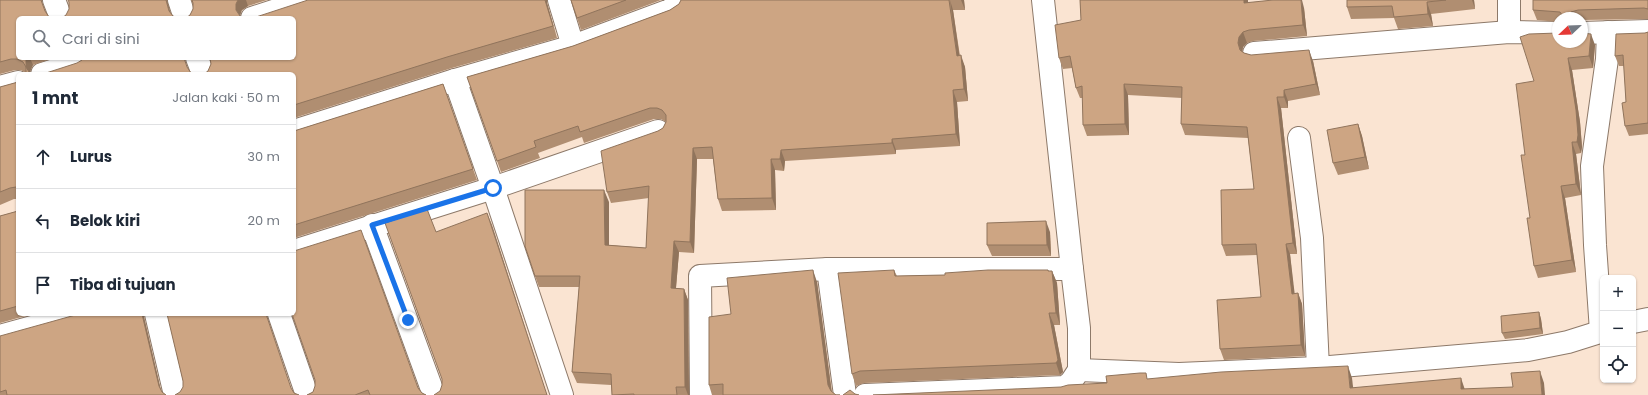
<!DOCTYPE html>
<html lang="id">
<head>
<meta charset="utf-8">
<style>
  :root { --surface:#fff; --page:#f6f6f7; --text:#1f2937; --muted:#747a83; --line:#e0e1e3 }
  body { margin:0; font-family:Poppins,sans-serif; background:var(--page); color:var(--text) }
  .controls { position:absolute; right:12px; bottom:12px; display:grid; overflow:hidden; border-radius:6px; box-shadow:0 1px 3px #0004 }
  .controls button { width:36px; height:36px; display:grid; place-items:center; padding:0; border:0; border-bottom:1px solid var(--line); background:var(--surface); color:var(--text); font:20px sans-serif }
  .compass { position:absolute; left:1552px; top:12px; width:36px; height:36px; border-radius:50%; background:var(--surface); box-shadow:0 1px 3px #0004; rotate:247deg }
  .stop { position:absolute; width:12px; height:12px; margin:-9px; border:3px solid #1a73e8; border-radius:50%; background:#fff }
  .stop.end { background:#1a73e8; border-color:#fff; box-shadow:0 1px 4px #0008 }
  .list { margin:0; padding:0; list-style:none }
  h2 { display:flex; justify-content:space-between; align-items:center; height:52px; margin:0; padding:0 16px; font-size:17px }
  h2 small { font-size:13px; font-weight:400; color:var(--muted) }
  .list li { display:grid; grid-template-columns:26px 1fr auto; gap:12px; align-items:center; box-sizing:border-box; height:64px; padding:0 16px; border-top:1px solid var(--line) }
  .list b { display:block; font-size:15px; white-space:nowrap }
  .list em { font-size:13px; font-style:normal; color:var(--muted) }
  .icon { flex:none; width:22px; height:22px; fill:none; stroke:currentColor; stroke-width:2; stroke-linecap:round; stroke-linejoin:round }
  .map { position:relative; flex:none; width:1648px; height:395px; overflow:hidden }
  .search { position:absolute; background:var(--surface); box-shadow:0 1px 3px #0004; left:16px; top:16px; width:280px; height:44px; display:flex; align-items:center; gap:10px; box-sizing:border-box; padding:0 14px; border-radius:6px; color:var(--muted); font-size:15px }
  .panel { position:absolute; background:var(--surface); box-shadow:0 1px 3px #0004; left:16px; top:72px; width:280px; height:244px; border-radius:6px }
  .map>svg:first-child { display:block }
  .lines { fill:none; stroke-linecap:round; stroke-linejoin:round }
  .minor-casing { stroke:#8d7969; stroke-width:24 }
  .minor { stroke:#fff; stroke-width:22 }
  .wall { fill:#b08e71 }
  .shaded-wall { fill:#90745c }
  .building { fill:#cda583; stroke:#90745c }
  .route { stroke:#1a73e8; stroke-width:5 }
</style>
</head>
<body>
<div class="map">
<svg width="1648" height="395" viewBox="0 0 1648 395">
  <rect width="100%" height="100%" fill="#fae4d2"/>
  <g class="lines">
    <!-- minor casing -->
    <g class="minor-casing">
      <g id="minor">
        <path d="M54,0L61,18"/>
        <path d="M179,0L185,18"/>
        <path d="M559,0L573,46"/>
        <path d="M252,18L307,0"/>
        <path d="M1509,32V0"/>
        <path d="M1582,33L1648,31"/>
        <path d="M1254,53L1509,32L1558,33"/>
        <path d="M197,58L203,74"/>
        <path d="M42,74L77,63"/>
        <path d="M455,80L493,188L562,395"/>
        <path d="M0,87L18,82"/>
        <path d="M294,131L455,80L573,46L670,10L675,6L677,0"/>
        <path d="M1299,138L1312,238L1318,368"/>
        <path d="M372,225L434,395"/>
        <path d="M294,251L493,188L658,131"/>
        <path d="M828,269L845,395"/>
        <path d="M156,314L175,395"/>
        <path d="M279,314L307,395"/>
        <path d="M1633,322L1648,319"/>
        <path d="M1601,331L1595,245L1592,166L1607,59L1608,32"/>
        <path d="M0,336L79,314"/>
        <path d="M1079,370L1179,374L1318,368L1528,350L1568,342L1603,331"/>
        <path d="M701,395L700,276L828,269H1072L1043,0"/>
        <path d="M865,395L1065,387L1071,382L1079,370V328L1072,269"/>
      </g>
    </g>
    <!-- minor -->
    <use href="#minor" class="minor"/>
  </g>
  <!-- wall -->
  <g class="wall">
    <path d="M0,0H42V3L45,11L49,17L18,58H54L33,65L26,73L21,70H15L0,74Z"/>
    <path d="M191,0H267L248,6L242,10L190,15L193,9V4Z"/>
    <path d="M308,0H547V3L557,38L452,68L294,118V74L208,71L211,64V61L209,58H294Z"/>
    <path d="M571,0H661L581,30Z"/>
    <path d="M681,0H964L965,10H953L960,56L965,67L968,101L957,102L960,146L896,150V154L785,161L784,171L775,170L776,210L722,211L718,199L713,159H697L694,253L679,252L676,288L684,289L688,300L689,395H612L611,385L577,383L572,372L579,287H539L535,276L609,202V245L646,248L649,198L611,203L607,192L658,131L663,128L666,122L661,119H654L584,143L582,137L538,153L540,158L501,172L467,77L573,46L670,10L679,4Z"/>
    <path d="M1080,0H1248V3L1304,8L1307,36L1253,41L1247,43L1243,47L1242,51L1244,53L1251,55L1313,61L1320,95L1288,101V108H1281L1297,254H1290L1294,294L1298,293L1302,304L1305,356L1224,360L1220,349L1261,297L1257,255L1226,256L1222,245L1254,189L1248,138L1185,135L1181,124L1182,98L1128,95L1129,135L1087,136L1083,125V98H1080L1076,88L1072,68L1063,69L1059,58L1081,20Z"/>
    <path d="M1347,0H1474L1475,9L1431,14L1433,26L1398,29L1394,18L1351,19L1347,7Z"/>
    <path d="M1648,0V19L1582,20V18H1558V22L1537,20L1533,10Z"/>
    <path d="M1648,32V134L1629,136L1625,126L1626,102L1624,66H1619L1615,56L1645,33Z"/>
    <path d="M1558,33L1595,45L1593,68L1572,70L1580,122L1582,147L1581,153L1576,154L1581,195L1565,198L1576,272L1538,278L1534,266L1525,155L1534,81Z"/>
    <path d="M18,82V199H14L0,205V87Z"/>
    <path d="M443,84L477,180L294,238V131Z"/>
    <path d="M1358,124L1362,136L1369,169L1338,175L1333,163Z"/>
    <path d="M18,211V314H32L0,323V216Z"/>
    <path d="M1050,232L1051,256H992L987,245Z"/>
    <path d="M894,270L897,276L945,275L1048,270L1049,271H1052L1057,283L1060,325H1054L1063,372L1060,375L864,383L856,386L852,374Z"/>
    <path d="M817,282L832,392L836,395H840H712L709,385L731,314Z"/>
    <path d="M1539,312L1541,319L1543,334L1505,339L1502,333Z"/>
    <path d="M144,317L161,391L162,392L166,395H0V336Z"/>
    <path d="M418,388L422,393L426,395H307L313,392Z"/>
  </g>
  <!-- shaded-wall -->
  <g class="shaded-wall">
    <path d="M166,0H167L172,18L169,11Z"/>
    <path d="M238,0H246L248,6L242,10L240,16L236,10V4Z"/>
    <path d="M545,0H547V3L557,38Z"/>
    <path d="M950,0L953,10L961,67L957,56Z"/>
    <path d="M961,0H964L965,10Z"/>
    <path d="M1244,0H1248V14L1244,3Z"/>
    <path d="M1301,0H1302L1304,8L1307,36L1303,25Z"/>
    <path d="M1472,0H1474L1475,9Z"/>
    <path d="M1427,2L1431,14L1433,26L1428,14Z"/>
    <path d="M1571,12L1573,18H1568Z"/>
    <path d="M1243,32L1247,43L1243,47L1242,54L1238,43L1239,37Z"/>
    <path d="M1591,34L1595,45L1593,68L1589,56Z"/>
    <path d="M1309,50L1313,61L1320,95L1316,84Z"/>
    <path d="M961,55L965,67L968,101L964,89Z"/>
    <path d="M27,58H30L33,65L30,72V74L26,67V60Z"/>
    <path d="M1568,58L1572,70L1580,122L1582,147L1581,153L1577,142Z"/>
    <path d="M1124,84L1128,95L1129,135L1125,124Z"/>
    <path d="M953,90L957,102L960,146L956,134Z"/>
    <path d="M1284,90L1288,101V108L1284,97Z"/>
    <path d="M1277,97L1281,108L1297,254L1293,243Z"/>
    <path d="M1358,124L1362,136L1369,169L1365,157Z"/>
    <path d="M892,139L896,150V154L892,143Z"/>
    <path d="M1572,142L1576,154L1581,195L1576,184Z"/>
    <path d="M693,148L697,159L694,253L690,242Z"/>
    <path d="M781,150L785,161L784,171L780,159Z"/>
    <path d="M771,159L775,170L776,210L772,198Z"/>
    <path d="M1561,186L1565,198L1576,272L1572,260Z"/>
    <path d="M604,190L609,202V256L605,245Z"/>
    <path d="M487,213L492,225L547,395Z"/>
    <path d="M1046,221L1050,232L1051,256L1047,245Z"/>
    <path d="M674,241L679,252L675,299L671,288Z"/>
    <path d="M1286,244L1290,254L1296,305L1292,294Z"/>
    <path d="M813,270L817,282L832,395L828,385Z"/>
    <path d="M1052,271L1057,283L1060,325L1056,313Z"/>
    <path d="M684,289L688,300L689,395H688L685,387Z"/>
    <path d="M1298,293L1302,304L1305,356L1301,345Z"/>
    <path d="M1539,312L1541,319L1543,334L1540,328Z"/>
    <path d="M1049,313L1054,325L1063,372L1060,375L1056,363Z"/>
    <path d="M142,314H144V317L162,395L159,386Z"/>
    <path d="M1348,366L1352,378L1354,395L1350,388Z"/>
    <path d="M1540,371L1544,383L1545,395H1542Z"/>
    <path d="M1461,378L1465,390L1461,389Z"/>
  </g>
  <!-- building -->
  <g class="building">
    <path d="M0,0H41L45,11L49,17L53,18H18V58H27L26,60V67L29,72L34,74H26V67L23,62L17,59H11L0,62Z"/>
    <path d="M68,0H166L169,11L173,16L177,18H62L66,15L69,9V2Z"/>
    <path d="M192,0H238L236,4V10L240,16L244,18H186L190,15L193,9V3Z"/>
    <path d="M308,0H545L553,26L447,57L294,105V74H204L208,71L211,64L210,58H294V18H253Z"/>
    <path d="M571,0H626L577,18Z"/>
    <path d="M681,0H949L957,56L961,55L964,89L953,90L956,134L892,139V143L781,150L780,159H771L772,198L718,199L712,147L693,148L690,242L674,241L671,288L684,289L685,387H676L677,395H634V394L612,395L611,374L572,372L580,276H535L525,246V190H604L605,245L646,248L649,186L607,192L601,151L658,131L663,128L666,122V115L662,110L657,108H650L580,132L578,126L534,141L536,147L497,161L467,77L573,46L670,10L679,4Z"/>
    <path d="M1080,0H1244V3L1273,0H1301L1303,25L1249,30L1243,32L1239,37L1238,43L1240,50L1244,53L1251,55L1309,50L1316,84L1284,90V97H1277L1293,243L1286,244L1292,294L1298,293L1301,345L1220,349L1217,300L1261,297L1256,244L1222,245L1221,190L1254,189L1247,127L1181,124L1182,87L1124,84L1125,124L1083,125L1082,86L1076,88L1070,56L1059,58L1055,25L1081,20Z"/>
    <path d="M1347,0H1446L1427,2L1428,14L1394,17L1392,6L1347,7Z"/>
    <path d="M1533,0H1648V9L1644,8L1578,10L1571,12L1568,18H1564L1560,12L1533,10Z"/>
    <path d="M1648,32V123L1625,126L1622,103L1626,102L1623,55L1615,56L1616,34L1645,33Z"/>
    <path d="M1558,33V42H1582V33L1591,34L1589,56L1568,58L1576,110L1578,135L1577,142H1572L1576,184L1561,186L1572,260L1534,266L1527,218H1530L1521,155H1525L1516,84L1534,81L1520,37L1529,34Z"/>
    <path d="M83,58H184L187,67L191,73L195,74H43L77,63L82,60Z"/>
    <path d="M18,82V188L16,187L10,188L0,192V87Z"/>
    <path d="M443,84L473,169L294,225V131Z"/>
    <path d="M1358,124L1365,157L1333,163L1327,130Z"/>
    <path d="M427,209L436,232L487,213L547,395H434L440,391L442,385V379L385,223Z"/>
    <path d="M18,211V306L0,311V216Z"/>
    <path d="M1046,221L1047,245H987V223Z"/>
    <path d="M361,230L418,388L422,393L426,395H370L368,390L355,395H307L313,392L315,386V380L292,314H294V251Z"/>
    <path d="M813,270L828,385L831,391L836,395H840H723V384L709,385V317L731,314L727,278Z"/>
    <path d="M894,270L895,276L945,275V273L988,270H1048V271H1052L1056,313H1049L1058,360L1056,363L860,371L852,374L838,273Z"/>
    <path d="M1539,312L1540,328L1502,333L1501,316Z"/>
    <path d="M79,314H142L159,386L162,392L166,395H7L6,390L0,392V336Z"/>
    <path d="M167,314H266L291,388L294,393L299,395H175L180,392L183,387V381Z"/>
    <path d="M1348,366L1350,388L1461,378V389L1513,387L1511,373L1540,371L1542,395H873L1061,387L1068,385L1107,383L1106,376L1140,373H1146L1147,379L1221,372Z"/>
    <path d="M850,390L855,394L859,395H843Z"/>
  </g>
  <g class="lines">
    <!-- route -->
    <path class="route" d="M408,320L372,225L493,188"/>
  </g>
</svg>
<div class="controls">
<button>+</button>
<button>−</button>
<button><svg class="icon" aria-label="locate" viewBox="0 0 24 24"><circle cx="12" cy="12" r="6"/><path d="M12 2v4M12 18v4M2 12h4M18 12h4"/></svg></button>
</div>
<svg class="compass" viewBox="-18 -18 36 36"><path d="M0-13l5 13h-10z" fill="#e53935"/><path d="M0 13l5-13h-10z" fill="#747a83"/></svg>
<div class="stop" style="left:493px;top:188px"></div>
<div class="stop end" style="left:408px;top:320px"></div>
<div class="search"><svg class="icon" aria-label="search" viewBox="0 0 24 24"><circle cx="10" cy="10" r="6"/><path d="M15 15l6 6"/></svg>Cari di sini</div>
<section class="panel">
<h2>1 mnt<small>Jalan kaki · 50 m</small></h2>
<ul class="list">
<li><svg class="icon" aria-label="ahead" viewBox="0 0 24 24"><path d="M12 20V5M6 11l6-6 6 6"/></svg><div><b>Lurus</b></div><em>30 m</em></li>
<li><svg class="icon" aria-label="left" viewBox="0 0 24 24"><path d="M17 20v-9H6M10 6l-5 5 5 5"/></svg><div><b>Belok kiri</b></div><em>20 m</em></li>
<li><svg class="icon" aria-label="arrive" viewBox="0 0 24 24"><path d="M6 21V4h12l-3 4 3 4H6"/></svg><div><b>Tiba di tujuan</b></div></li>
</ul>
</section>
</div>
</body>
</html>
